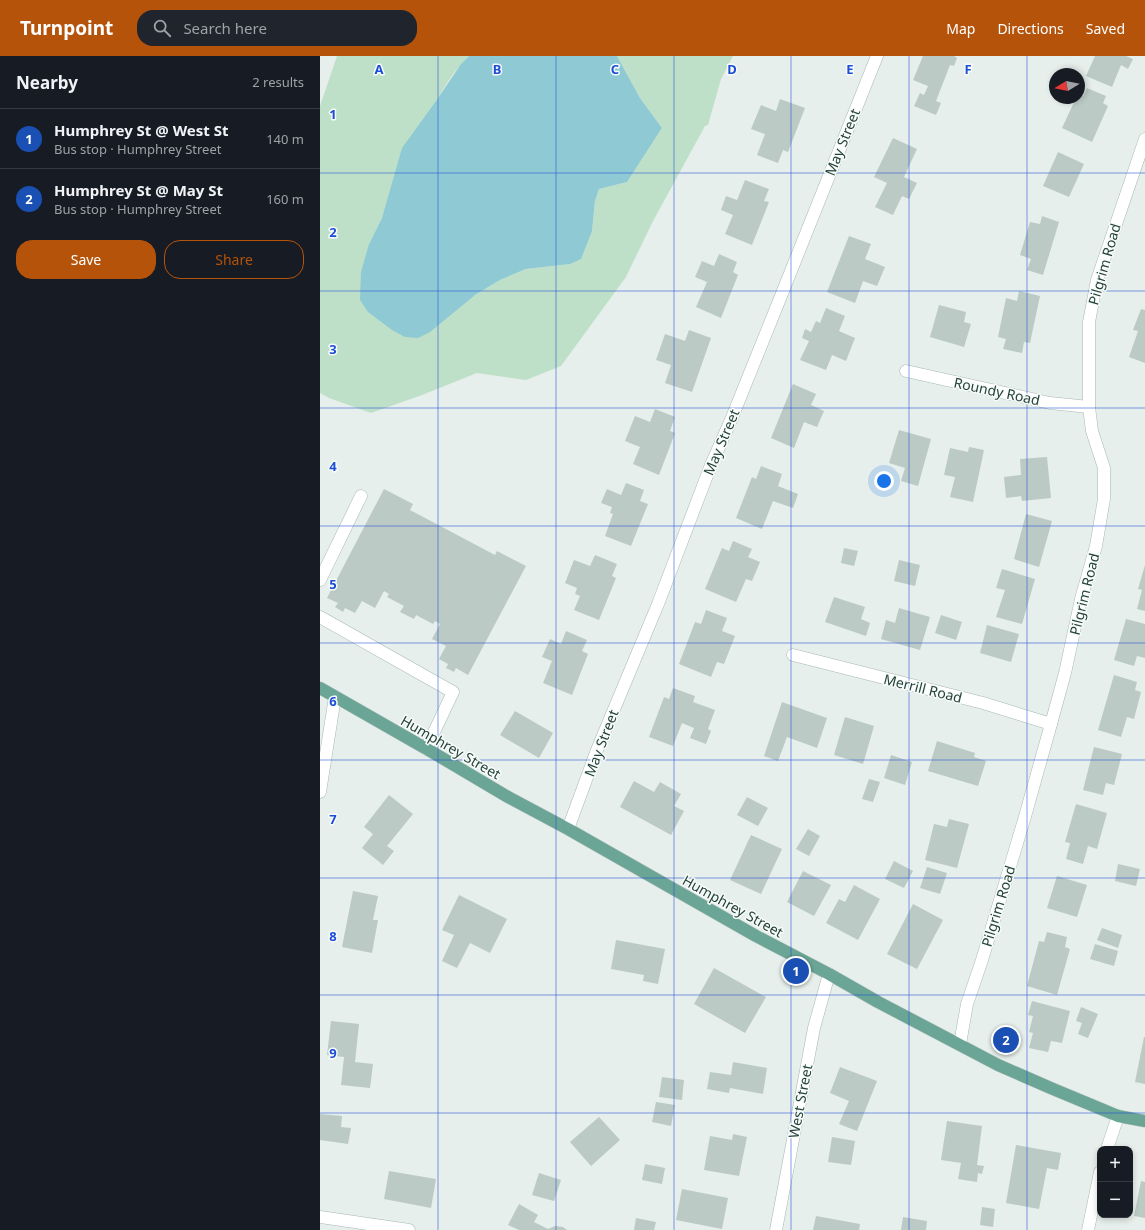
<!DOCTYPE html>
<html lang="en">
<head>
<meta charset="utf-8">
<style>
  :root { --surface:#171b24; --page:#20242c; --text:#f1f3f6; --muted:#9ea1a6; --line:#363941; --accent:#b45309 }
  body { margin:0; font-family:"Noto Sans",sans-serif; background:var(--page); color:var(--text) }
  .controls { position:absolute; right:12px; bottom:12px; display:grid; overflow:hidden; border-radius:8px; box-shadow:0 2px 6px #0003 }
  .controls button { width:36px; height:36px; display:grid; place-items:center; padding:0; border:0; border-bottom:1px solid var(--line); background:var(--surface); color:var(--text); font:20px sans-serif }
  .compass { position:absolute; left:729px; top:12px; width:36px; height:36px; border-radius:50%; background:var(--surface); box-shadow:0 2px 6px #0003; rotate:260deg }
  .you { position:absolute; left:564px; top:425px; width:14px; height:14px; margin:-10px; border:3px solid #fff; border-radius:50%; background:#1a73e8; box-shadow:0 0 0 6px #1a73e833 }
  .badge { display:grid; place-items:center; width:26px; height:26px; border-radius:50%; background:var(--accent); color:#fff; font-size:13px; font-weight:700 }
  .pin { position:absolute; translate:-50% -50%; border:2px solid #fff; box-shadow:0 1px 4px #0006 }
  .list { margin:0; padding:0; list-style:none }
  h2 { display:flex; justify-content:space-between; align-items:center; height:52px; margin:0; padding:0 16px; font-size:17px }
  h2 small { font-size:13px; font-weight:400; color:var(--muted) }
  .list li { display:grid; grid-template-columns:26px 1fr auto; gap:12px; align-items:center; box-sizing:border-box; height:60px; padding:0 16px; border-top:1px solid var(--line) }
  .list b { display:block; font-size:15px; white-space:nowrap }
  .list p { margin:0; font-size:13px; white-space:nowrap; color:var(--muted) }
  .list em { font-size:13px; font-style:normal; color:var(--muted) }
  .actions { display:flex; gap:8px; padding:12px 16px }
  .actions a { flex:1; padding:9px 0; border:1px solid var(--accent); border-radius:16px; text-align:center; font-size:14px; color:var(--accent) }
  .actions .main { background:var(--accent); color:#fff }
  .icon { flex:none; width:22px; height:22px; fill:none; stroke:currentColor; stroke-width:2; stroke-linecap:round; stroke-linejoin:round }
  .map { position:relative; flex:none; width:825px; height:1174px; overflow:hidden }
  header { display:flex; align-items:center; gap:24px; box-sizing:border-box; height:56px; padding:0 20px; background:var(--accent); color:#fff }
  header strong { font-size:19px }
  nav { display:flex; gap:22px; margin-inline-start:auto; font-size:14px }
  .search { width:280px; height:36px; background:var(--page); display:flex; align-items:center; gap:10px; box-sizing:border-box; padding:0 14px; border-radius:16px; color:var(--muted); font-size:15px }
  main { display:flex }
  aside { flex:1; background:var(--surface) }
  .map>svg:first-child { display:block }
  .green { fill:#bfe0c8 }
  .water { fill:#8ec9d4 }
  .building { fill:#bbcac4 }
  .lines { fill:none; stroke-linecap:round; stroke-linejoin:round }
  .minor-casing { stroke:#a8b8b2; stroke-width:13 }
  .major-casing { stroke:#c2cac8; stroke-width:13 }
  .minor { stroke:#fff; stroke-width:12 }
  .major { stroke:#6aa596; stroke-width:12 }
  .grid { fill:none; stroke:#1d4ed8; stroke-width:1; stroke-opacity:0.55 }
  .labels { text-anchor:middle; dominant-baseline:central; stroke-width:3; stroke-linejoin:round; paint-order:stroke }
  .street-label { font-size:14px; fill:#24423a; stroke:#f7fbf9 }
  .grid-label { font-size:13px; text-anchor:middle; font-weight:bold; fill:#1d4ed8; stroke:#f7fbf9; stroke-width:3; stroke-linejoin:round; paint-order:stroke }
</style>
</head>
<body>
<header>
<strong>Turnpoint</strong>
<div class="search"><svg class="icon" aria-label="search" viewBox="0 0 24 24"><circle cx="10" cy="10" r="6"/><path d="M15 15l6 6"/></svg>Search here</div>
<nav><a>Map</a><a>Directions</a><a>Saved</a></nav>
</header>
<main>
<aside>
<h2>Nearby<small>2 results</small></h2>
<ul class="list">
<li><span class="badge" style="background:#1a4fb4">1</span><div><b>Humphrey St @ West St</b><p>Bus stop · Humphrey Street</p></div><em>140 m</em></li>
<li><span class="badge" style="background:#1a4fb4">2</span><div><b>Humphrey St @ May St</b><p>Bus stop · Humphrey Street</p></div><em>160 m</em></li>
</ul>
<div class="actions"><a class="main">Save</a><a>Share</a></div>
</aside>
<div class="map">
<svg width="825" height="1174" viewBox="0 0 825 1174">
  <rect width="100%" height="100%" fill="#e6efeb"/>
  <!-- green -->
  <path class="green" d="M17,0H149C124,24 110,58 96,88C81,122 66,155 49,188L155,239L180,224L206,213L250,208L272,175L275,145L279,133L307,126L342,72L320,42L297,0H413L401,23L388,69L385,70L332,167L306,221L241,310L206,324L157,317L102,339L51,357L9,342L0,337V50Z"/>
  <!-- water -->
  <path class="water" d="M149,0H297L320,42L342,72L307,126L279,133L275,145L272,175L261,203L250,208L206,213L180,224L155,239L110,276L98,282L85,281L72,274L48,256L40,244L41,216L49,188L62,162L82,92L116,45L141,8Z"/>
  <!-- building -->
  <g class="building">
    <path d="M603,0H634L637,2L634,10L630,9L616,45L621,47L616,59L594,50L600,37L604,39L608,30L593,24Z"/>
    <path d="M775,0H806L813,3L808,13L801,9L792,31L766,20Z"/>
    <path d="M767,32L786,40L783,47L788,50L772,86L742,72L756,42H759V38L763,40Z"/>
    <path d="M460,43L485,52L468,96L463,94L458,107L437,99L445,78L431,73L441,49L456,55Z"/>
    <path d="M573,82L597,93L584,121L597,127L589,143L582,140L573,159L555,151L567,127L554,121Z"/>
    <path d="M738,96L764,108L749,141L723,130Z"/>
    <path d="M425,124L449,133L444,145L449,146L432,189L405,178L413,159L401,154L406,140L417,144Z"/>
    <path d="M722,160L739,166L723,219L707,214L711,203L700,199L710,166L720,168Z"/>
    <path d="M529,180L551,188L545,203L565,211L557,230L543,225L535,247L507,236Z"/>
    <path d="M399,198L417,206L413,216L418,219L401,262L376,251L387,226L375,221L382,205L394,210Z"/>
    <path d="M699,235L720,240L710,287L704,286L702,297L683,293L686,283L678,281L686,242L697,245Z"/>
    <path d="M619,249L646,256L644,266L651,268L644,291L610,281Z"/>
    <path d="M506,252L525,260L519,275L535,282L526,305L512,299L506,314L480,304L489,285L482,282L485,273L491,276L496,265L500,267Z"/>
    <path d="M821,253L825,254V307L809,301L818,275L813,274Z"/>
    <path d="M369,274L391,282L372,336L345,327L351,309L336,304L345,278L365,285Z"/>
    <path d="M473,328L496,338L491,349L504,355L497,371L484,366L474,392L451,382Z"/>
    <path d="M335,353L355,361L350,375L355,377L339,419L313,408L320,391L305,385L315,360L330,366Z"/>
    <path d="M579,374L611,383L598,430L581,425L585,412L569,407Z"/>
    <path d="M649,391L664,394L653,446L630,441L635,421L624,419L630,392L648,396Z"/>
    <path d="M727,401L731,442L702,445L701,440L686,442L684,421L701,419L700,403Z"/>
    <path d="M441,410L462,418L458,430L478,438L473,452L453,445L442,473L416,462L432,421L436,423Z"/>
    <path d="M306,427L324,434L320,445L328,448L311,490L285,480L293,458L290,457L292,451L281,447L287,433L301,439Z"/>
    <path d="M64,433L93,448L90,454L175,499L177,495L206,510L148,619L136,612L134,616L126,612L128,608L119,603L126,590L112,583L120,568L115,565L113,568L96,559L94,563L80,556L84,550L67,541L69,538L64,535L55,552L42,545L35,557L25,552L23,556L15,551L18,547L7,542Z"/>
    <path d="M706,458L732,465L719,511L694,503Z"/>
    <path d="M413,485L432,493L428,501L440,506L432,525L426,523L416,546L385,533L402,492L409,495Z"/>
    <path d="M524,492L538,495L534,510L521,507Z"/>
    <path d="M275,499L297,508L292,520L296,522L279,564L254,554L260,540L255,538L257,532L245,527L254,504L270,510Z"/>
    <path d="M579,504L600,509L595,530L574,525Z"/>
    <path d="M825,509V555L817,553L822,534L818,533Z"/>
    <path d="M682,513L715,523L702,568L676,561L685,534L676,532Z"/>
    <path d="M514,541L545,551L541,563L550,567L546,580L505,566Z"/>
    <path d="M579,552L610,561L600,594L561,583L566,564L575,567Z"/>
    <path d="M386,554L407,562L402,575L415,580L404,608L397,606L391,621L359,608L375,566L381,568Z"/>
    <path d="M621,559L642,566L636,584L615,577Z"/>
    <path d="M806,563L825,568V602L817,600L814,610L794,604Z"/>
    <path d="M667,569L699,578L691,606L660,597Z"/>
    <path d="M246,575L267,584L262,595L268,598L252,639L223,627L232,605L222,601L230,583L241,588Z"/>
    <path d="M794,619L817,626L815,634L821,636L814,663L807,661L801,681L778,674Z"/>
    <path d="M353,632L375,640L373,646L395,654L388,673L391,675L386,688L370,682L374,672L362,667L353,690L329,681L344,641L349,643Z"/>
    <path d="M462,646L507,662L497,692L467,681L458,705L444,700Z"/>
    <path d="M195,655L233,677L219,702L180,679Z"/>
    <path d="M525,661L554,670L543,708L514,699Z"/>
    <path d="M617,685L655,697L654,701L666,705L658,730L608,715Z"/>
    <path d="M774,691L802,698L794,729L786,727L783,739L763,734Z"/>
    <path d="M571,699L592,706L585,729L564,722Z"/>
    <path d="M549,723L560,726L553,746L542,743Z"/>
    <path d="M314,725L334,736L340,726L361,738L354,750L364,755L351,779L300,751Z"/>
    <path d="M69,739L93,758L67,790L74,795L63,809L42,792L53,778L44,771Z"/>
    <path d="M427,741L448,752L438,770L417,759Z"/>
    <path d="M756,748L787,757L777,793L768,790L763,808L746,803L750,787L745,786Z"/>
    <path d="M629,763L649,768L637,812L605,804L614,768L627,771Z"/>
    <path d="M488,773L500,780L489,800L476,793Z"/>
    <path d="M431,779L462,793L441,838L410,824Z"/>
    <path d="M574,805L593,815L584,832L565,823Z"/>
    <path d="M798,808L820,813L816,830L795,825Z"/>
    <path d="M607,811L627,817L620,838L600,832Z"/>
    <path d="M483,815L511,829L494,860L467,846Z"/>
    <path d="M737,820L767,829L757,861L727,852Z"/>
    <path d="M534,829L560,843L538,884L506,867L519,843L525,846Z"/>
    <path d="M33,835L58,840L53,864H58L52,897L22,891Z"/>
    <path d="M139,839L187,863L170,897L150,887L137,912L122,905L134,879L122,874Z"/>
    <path d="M593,848L623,864L597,913L567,898Z"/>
    <path d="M782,872L802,879L798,892L777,884Z"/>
    <path d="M727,876L747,881L745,891L750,893L737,939L707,930L719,885L724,886Z"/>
    <path d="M296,884L345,893L338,928L323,925L324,919L291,913Z"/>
    <path d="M775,888L798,895L794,910L770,903Z"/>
    <path d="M394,912L446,941L425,977L374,948Z"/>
    <path d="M712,945L750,955L742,987L731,985L728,996L709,992L713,977L709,976L713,960L708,959Z"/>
    <path d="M761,951L778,958L768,982L758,978L762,967L756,965Z"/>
    <path d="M11,965L39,968L35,1006L53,1008L50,1032L21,1029L24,1001L7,999Z"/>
    <path d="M824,981H825V1028L815,1026Z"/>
    <path d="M413,1006L447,1012L443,1038L410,1032L409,1037L387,1033L390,1016L411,1019Z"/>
    <path d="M520,1011L557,1025L537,1075L519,1068L529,1045L510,1037Z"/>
    <path d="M342,1021L364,1024L362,1044L339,1041Z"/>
    <path d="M336,1046L355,1049L351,1070L332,1066Z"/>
    <path d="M0,1058L22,1060L21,1071L31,1072L28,1088L0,1084Z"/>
    <path d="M279,1061L300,1084L271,1110L250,1086Z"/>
    <path d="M627,1065L662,1070L657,1109L664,1110L662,1118L658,1117L657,1126L638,1123L641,1107L621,1104Z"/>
    <path d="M413,1078L427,1081L419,1120L384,1114L390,1080L412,1084Z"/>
    <path d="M512,1081L535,1085L531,1109L508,1106Z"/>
    <path d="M696,1089L741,1097L738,1114L727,1112L719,1153L686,1147Z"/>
    <path d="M325,1108L345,1112L342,1128L322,1124Z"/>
    <path d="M69,1115L116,1123L111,1152L64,1143Z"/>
    <path d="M219,1117L241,1124L234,1145L212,1139Z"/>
    <path d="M821,1125L825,1126V1162L814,1160Z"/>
    <path d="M362,1133L408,1142L402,1173L356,1164Z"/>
    <path d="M199,1148L218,1159L214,1166L228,1173L235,1170L243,1171L247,1174H199L188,1169Z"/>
    <path d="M662,1151L675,1153L673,1171L660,1169Z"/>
    <path d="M496,1160L540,1168L539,1174H493Z"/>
    <path d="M583,1161L607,1165L606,1174H581Z"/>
    <path d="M316,1162L336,1166L334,1174H314Z"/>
  </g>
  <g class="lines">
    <!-- minor casing -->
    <g class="minor-casing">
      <g id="minor">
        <path d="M586,315L730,347L769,351"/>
        <path d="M0,524L41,440"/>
        <path d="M0,561L133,636L106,693"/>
        <path d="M473,599L663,647L731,668"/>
        <path d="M0,736L15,641"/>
        <path d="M248,773L277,694L338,548L391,409L411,364L461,240L557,0"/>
        <path d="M640,988L647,948L662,904L704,764L731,668L745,617L761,543L776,490L784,443V412L772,375L769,351V266L777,224L825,83"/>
        <path d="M787,1093L798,1060"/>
        <path d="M0,1161L89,1174"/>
        <path d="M456,1174L494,972L509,918"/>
        <path d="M768,1174L780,1116"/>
      </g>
    </g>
    <!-- major casing -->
    <g class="major-casing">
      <path id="major" d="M0,632L112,696L188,741L248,773L436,880L509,918L558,946L678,1009L733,1033L798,1060L825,1065"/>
    </g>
    <!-- minor -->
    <use href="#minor" class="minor"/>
    <!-- major -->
    <use href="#major" class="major"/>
  </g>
  <!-- grid -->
  <path class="grid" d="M118,0V1174M236,0V1174M354,0V1174M471,0V1174M589,0V1174M707,0V1174M0,117H825M0,235H825M0,352H825M0,470H825M0,587H825M0,704H825M0,822H825M0,939H825M0,1057H825"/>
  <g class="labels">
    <!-- street labels -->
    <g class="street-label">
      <text transform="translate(522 86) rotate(-68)">May Street</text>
      <text transform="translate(784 208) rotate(-74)">Pilgrim Road</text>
      <text transform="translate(677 335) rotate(12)">Roundy Road</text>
      <text transform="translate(401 386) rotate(-67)">May Street</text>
      <text transform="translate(764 538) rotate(-76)">Pilgrim Road</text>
      <text transform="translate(603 632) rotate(14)">Merrill Road</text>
      <text transform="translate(281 687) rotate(-69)">May Street</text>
      <text transform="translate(131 691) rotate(30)">Humphrey Street</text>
      <text transform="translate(413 850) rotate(29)">Humphrey Street</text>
      <text transform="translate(678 850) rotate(-73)">Pilgrim Road</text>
      <text transform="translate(480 1045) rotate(-79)">West Street</text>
    </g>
  </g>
  <g class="grid-label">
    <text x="59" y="18">A</text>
    <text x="177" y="18">B</text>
    <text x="295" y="18">C</text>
    <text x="412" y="18">D</text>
    <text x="530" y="18">E</text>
    <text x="648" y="18">F</text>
    <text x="13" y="63">1</text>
    <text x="13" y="181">2</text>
    <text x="13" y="298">3</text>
    <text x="13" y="415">4</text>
    <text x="13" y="533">5</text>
    <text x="13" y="650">6</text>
    <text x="13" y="768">7</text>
    <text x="13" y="885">8</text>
    <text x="13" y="1002">9</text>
  </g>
</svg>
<div class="controls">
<button>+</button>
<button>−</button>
</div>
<svg class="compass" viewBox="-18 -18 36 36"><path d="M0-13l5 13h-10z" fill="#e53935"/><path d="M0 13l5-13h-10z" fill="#9ea1a6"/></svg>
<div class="you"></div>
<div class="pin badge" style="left:476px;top:915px;background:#1a4fb4">1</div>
<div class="pin badge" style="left:686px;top:984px;background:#1a4fb4">2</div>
</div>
</main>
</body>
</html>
